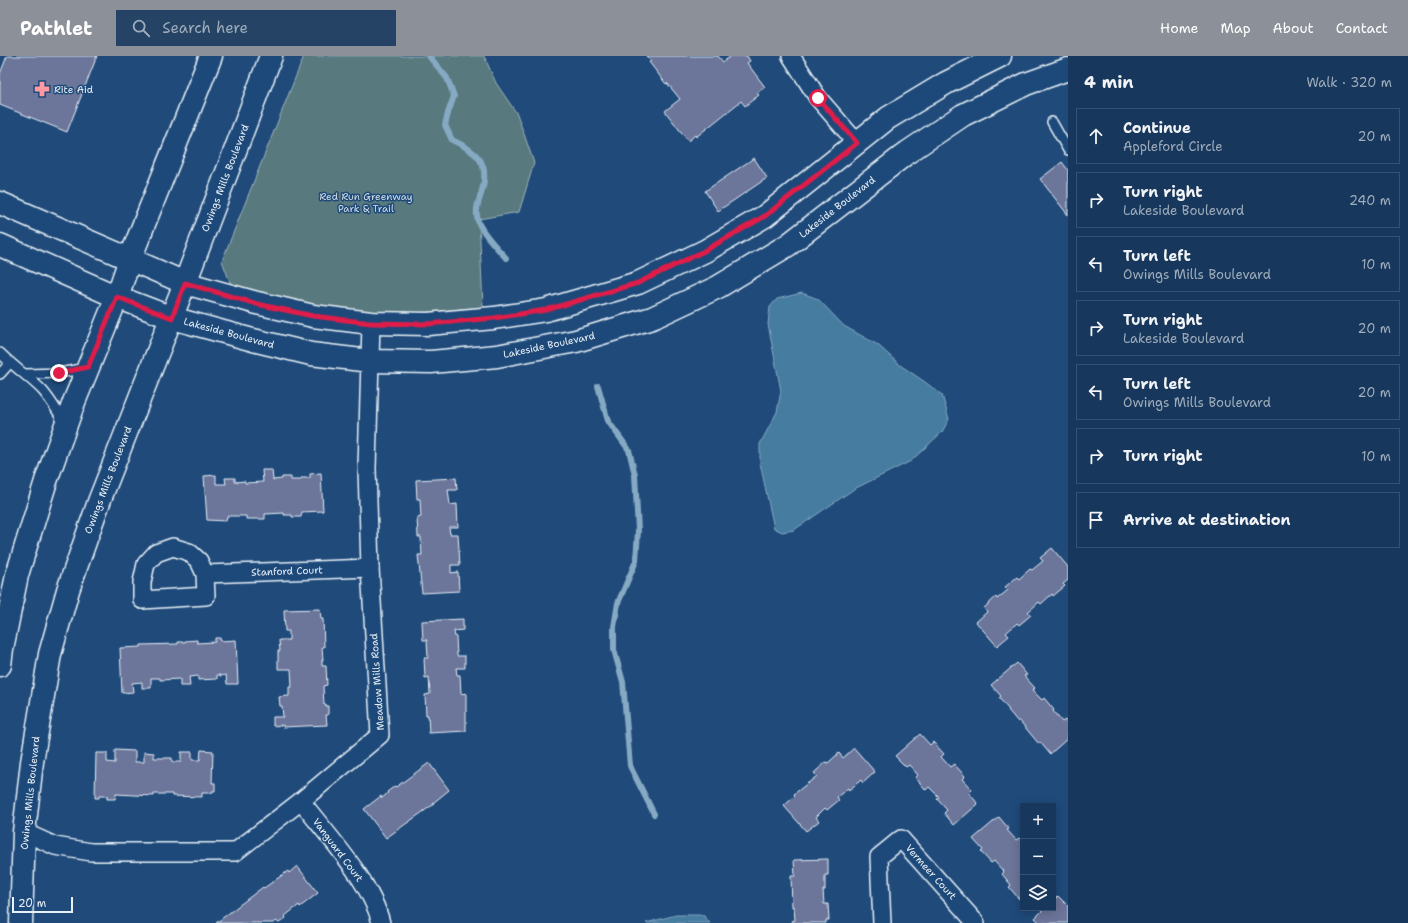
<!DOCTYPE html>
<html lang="en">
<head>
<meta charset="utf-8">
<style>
  :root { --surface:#17385c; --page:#244365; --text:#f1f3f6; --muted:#9eacbb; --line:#365272; --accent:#8c9099 }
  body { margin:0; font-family:"Shantell Sans",sans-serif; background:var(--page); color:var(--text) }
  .controls { position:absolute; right:12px; bottom:12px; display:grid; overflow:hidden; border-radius:0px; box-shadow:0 2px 10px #0003 }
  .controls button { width:36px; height:36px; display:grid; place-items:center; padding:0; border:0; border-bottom:1px solid var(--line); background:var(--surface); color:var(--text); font:20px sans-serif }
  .scale { position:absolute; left:12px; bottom:10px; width:61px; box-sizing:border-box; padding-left:4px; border:2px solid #e8f1f8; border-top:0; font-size:11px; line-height:14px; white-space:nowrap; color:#e8f1f8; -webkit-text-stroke:3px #1f4a7a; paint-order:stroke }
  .stop { position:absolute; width:12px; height:12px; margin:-9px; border:3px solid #e11d48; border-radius:50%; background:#fff }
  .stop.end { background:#e11d48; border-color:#fff; box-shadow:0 1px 4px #0008 }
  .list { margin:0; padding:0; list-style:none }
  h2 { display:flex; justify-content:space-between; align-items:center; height:52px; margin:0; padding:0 16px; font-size:17px }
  h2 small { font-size:13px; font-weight:400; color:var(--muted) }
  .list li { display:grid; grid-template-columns:26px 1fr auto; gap:12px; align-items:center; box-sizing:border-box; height:56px; margin:0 8px 8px; padding:0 8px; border:1px solid var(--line); border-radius:0px }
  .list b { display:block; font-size:15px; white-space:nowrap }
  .list p { margin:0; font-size:13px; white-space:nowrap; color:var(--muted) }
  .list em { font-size:13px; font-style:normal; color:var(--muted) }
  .icon { flex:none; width:22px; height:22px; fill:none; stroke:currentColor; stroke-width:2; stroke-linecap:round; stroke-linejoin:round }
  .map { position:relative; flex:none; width:1068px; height:867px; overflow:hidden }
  header { display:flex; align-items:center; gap:24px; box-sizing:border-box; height:56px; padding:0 20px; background:var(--accent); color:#fff }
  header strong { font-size:19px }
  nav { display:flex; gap:22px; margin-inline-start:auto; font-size:14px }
  .search { width:280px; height:36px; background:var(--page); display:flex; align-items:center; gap:10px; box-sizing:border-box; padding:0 14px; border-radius:0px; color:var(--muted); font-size:15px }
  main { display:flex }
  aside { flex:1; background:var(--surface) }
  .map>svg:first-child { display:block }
  .green { fill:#59797e; stroke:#a0b5bb }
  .water { fill:#447ba0; stroke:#86aac3 }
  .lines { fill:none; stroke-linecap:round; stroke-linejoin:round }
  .stream { stroke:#86aac3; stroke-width:6 }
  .building { fill:#6c749a; stroke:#e8f1f8 }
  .service-casing { stroke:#e8f1f8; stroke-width:12 }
  .minor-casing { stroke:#e8f1f8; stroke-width:20 }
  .secondary-casing { stroke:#e8f1f8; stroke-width:25 }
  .primary-casing { stroke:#e8f1f8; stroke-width:25 }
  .service { stroke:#1f4a7a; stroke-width:9 }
  .minor { stroke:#1f4a7a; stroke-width:17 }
  .secondary { stroke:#1f4a7a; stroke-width:22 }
  .primary { stroke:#1f4a7a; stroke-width:22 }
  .route { stroke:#e11d48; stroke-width:5 }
  .labels { text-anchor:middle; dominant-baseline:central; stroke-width:3; stroke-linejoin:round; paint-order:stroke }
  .poi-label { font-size:10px; fill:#e8f1f8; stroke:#1f4a7a; text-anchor:start }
  .street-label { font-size:10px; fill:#e8f1f8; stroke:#1f4a7a }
  .park-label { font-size:10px; fill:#d3dfe6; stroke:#1f4a7a }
</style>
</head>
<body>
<header>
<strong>Pathlet</strong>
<div class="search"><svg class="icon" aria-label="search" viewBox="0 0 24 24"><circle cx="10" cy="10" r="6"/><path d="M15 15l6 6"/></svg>Search here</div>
<nav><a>Home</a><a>Map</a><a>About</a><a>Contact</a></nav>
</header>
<main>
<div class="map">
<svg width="1068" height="867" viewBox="0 0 1068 867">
  <rect width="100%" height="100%" fill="#1f4a7a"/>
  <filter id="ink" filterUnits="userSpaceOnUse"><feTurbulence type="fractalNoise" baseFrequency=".025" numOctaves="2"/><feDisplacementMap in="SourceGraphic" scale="8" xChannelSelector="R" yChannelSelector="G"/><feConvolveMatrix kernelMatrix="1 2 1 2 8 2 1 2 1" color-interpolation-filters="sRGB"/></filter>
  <g filter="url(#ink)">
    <!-- green -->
    <path class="green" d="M304,0H484L496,27L517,58L534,107L519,156L479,163L483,251L418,257H350L235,239L222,205Z"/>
    <!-- water -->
    <g class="water">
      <path d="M802,237L818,243L844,270L878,289L900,309L925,326L942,339L949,363L942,376L911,405L854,433L794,474L782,476L774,472L760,407V388L777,356L781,335L768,268L770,251L777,243Z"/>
      <path d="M676,859H703L710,867H646Z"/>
    </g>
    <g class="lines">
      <!-- stream -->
      <g class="stream">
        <path d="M429,0L447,22L454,40L448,57L445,69L452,84C478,96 491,107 481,138C478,147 475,155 478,165C481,176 498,193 506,202"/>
        <path d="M598,330L608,365L629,394L635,419L638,474L636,505L618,547L614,571V594L623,626L630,710L654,758"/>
      </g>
    </g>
    <!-- building -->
    <g class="building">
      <path d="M7,0H97L67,76L0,49V18Z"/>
      <path d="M647,0H718L723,6L731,0H747L750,5L747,7L765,31L757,37L759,39L745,50L741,45L696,81L695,79L688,85L665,55L680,43L667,27L666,28L649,6L651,5Z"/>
      <path d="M754,102L767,122L718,155L705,135Z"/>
      <path d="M1062,106L1068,114V159L1040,123Z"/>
      <path d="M262,414H272L273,424L282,423V421H291V424H301V422H310V418L321,417L323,455L302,456L301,461H292V459H284V457L265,458V463H246V460H227L226,465L207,464L204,420L216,419V428H226L225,422H235V426L245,425V427L263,426Z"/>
      <path d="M456,422L457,434H448L450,449L457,448L458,471H449L450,478H458L460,509H451V517L458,516L459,535L422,537L418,499H422L421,481H418L417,462L421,461L420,443H417L416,424Z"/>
      <path d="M1052,492L1068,511V524L1063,528L1065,530L1053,540L1052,538L1041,548L1039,546L1028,556L1031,559L1019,569L1017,567L1006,577L1009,580L997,590L976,566L987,556L984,552L996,541L997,543L1008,534L1005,531L1017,521L1019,523L1030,513L1032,514L1043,505L1040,502Z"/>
      <path d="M320,553L321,563H323L324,591H322L323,604H322V610H326L327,629L323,630L324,649L326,648V650H328V659H326L327,669L283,671V669L273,670V661H283L282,650H280L279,641L289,640V631H292L291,613H278V595H280L279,584H289V575H285L284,554Z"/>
      <path d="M463,563V574L454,575L455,581H456L457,600H465V612H456L457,619H460L461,638L466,637V675L429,677L428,659H426L425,639L430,638L429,621L425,622L424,602H428L427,584H423L422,565Z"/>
      <path d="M215,582H220L221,585L236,584L238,628H227L226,619L220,620V619H217V623L198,624V620L189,621L190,630H180V623L160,624V622H151V632H142V626L132,627L133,636L122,637L120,592L141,591V589L178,588V586H185V585L197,584V587L215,586Z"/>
      <path d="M1017,607L1027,619L1024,620L1035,632L1032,634L1042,644L1044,642L1054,654L1053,655L1062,666L1065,664L1068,668V682L1050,698L1040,686L1039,688L1019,664L1018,666L1008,654H1009L999,642L1001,640L991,629Z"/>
      <path d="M920,678L930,689L933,686L944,698L941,701L950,711L954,708L965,720L962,723L972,734L969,737L978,748L954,769L944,757L947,754L937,743L939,741L929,731L926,734L915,721L918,719L909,709L906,711L895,700Z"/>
      <path d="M854,692L875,716L863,727L861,724L849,734L848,732L837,741L839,744L827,754L825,752L816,761L819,765L806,775L784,750L795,740L794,738L817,720L814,717L826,706L828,707L839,697L843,702Z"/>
      <path d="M115,694L135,695V706H144V696L154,697V702H172V706H181V696H192V704H200L201,694L213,695L212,727H215V735H212V737H202V741L172,740V738H154V740L116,738L115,743H107V740H99V742H95L96,697H107V706L115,707Z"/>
      <path d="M429,707L449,734L433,747L434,748L386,782L364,753L381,740L382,742L388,737L387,736L395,730L396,731Z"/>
      <path d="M999,761L1009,773L1007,774L1016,784L1019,782L1023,786V839L1019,843L1009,831L1011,829L1002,818L1004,816L994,805L991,807L981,796L983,794L973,783Z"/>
      <path d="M828,803V819H825V834H823L824,848H828L829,864H826V867H793L792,865L795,864L794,851H792L791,820H795L794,804Z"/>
      <path d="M297,810L318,837L300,851L299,849L285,860L286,862L279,867L276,865L273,867H216L263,831L264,832L288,815L289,817Z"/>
      <path d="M1058,840L1068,850V867H1040L1035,862L1045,852H1053V845Z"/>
    </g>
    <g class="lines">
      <!-- service casing -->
      <g class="service-casing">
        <g id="service">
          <path d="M1052,66L1068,94"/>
          <path d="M0,297C13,310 29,321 42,334C51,344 58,356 65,368"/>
          <path d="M0,318L10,307"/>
          <path d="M25,318L59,317L87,312"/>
        </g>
      </g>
      <!-- minor casing -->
      <g class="minor-casing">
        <g id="minor">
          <path d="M791,0L818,42L857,87"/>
          <path d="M205,518L206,540L142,544V526L146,508L156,497L173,491L189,496L199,505L205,518L370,512"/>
          <path d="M301,745C327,779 371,825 381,867"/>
          <path d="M24,776L55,790L91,796H235L301,745L380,679L370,512L367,412L371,267"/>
          <path d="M882,867L879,801L901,783L976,867"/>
        </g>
      </g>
      <!-- secondary casing -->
      <g class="secondary-casing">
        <g id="secondary">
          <path d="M0,147L185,227L257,247L313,260L371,267L428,268L494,262L546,254L638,227L705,195L765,160L888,62L946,27L1000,0"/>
          <path d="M0,189L117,241L172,262L253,284L311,298L370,305L431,306L497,300L576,285L652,262L718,231L788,189L908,96L963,59L1026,28L1068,13"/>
        </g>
      </g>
      <!-- primary casing -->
      <g class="primary-casing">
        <g id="primary">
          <path d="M0,609L2,593L17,519L46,425L74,346L117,241L130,203L211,0"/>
          <path d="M21,867L24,776L32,706L50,598L68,534L100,443L185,227L271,0"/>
        </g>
      </g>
      <!-- service -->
      <use href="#service" class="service"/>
      <!-- minor -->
      <use href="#minor" class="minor"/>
      <!-- secondary -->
      <use href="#secondary" class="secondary"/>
      <!-- primary -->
      <use href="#primary" class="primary"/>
    </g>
  </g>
  <g class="lines" filter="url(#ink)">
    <!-- route -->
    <path class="route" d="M59,317L88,311L117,241L172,262L185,227L257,248L313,260L371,267L428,268L494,262L546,254L638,227L704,195L765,160L857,87L818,42"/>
  </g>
  <!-- icons -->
  <defs>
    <g id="pharmacy-bare" transform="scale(1.2)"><path d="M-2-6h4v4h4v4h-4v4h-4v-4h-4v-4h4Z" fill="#ff9aa2" stroke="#1f4a7a" stroke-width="2.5" paint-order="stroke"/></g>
  </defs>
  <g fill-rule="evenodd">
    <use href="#pharmacy-bare" x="42" y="33"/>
  </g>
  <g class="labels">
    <!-- poi labels -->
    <g class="poi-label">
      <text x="54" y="33">Rite Aid</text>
    </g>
    <!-- street labels -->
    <g class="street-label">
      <text transform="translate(225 122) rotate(-69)">Owings Mills Boulevard</text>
      <text transform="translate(837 151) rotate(-38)">Lakeside Boulevard</text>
      <text transform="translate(229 277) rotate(15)">Lakeside Boulevard</text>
      <text transform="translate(549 289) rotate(-12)">Lakeside Boulevard</text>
      <text transform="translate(108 424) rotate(-69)">Owings Mills Boulevard</text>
      <text transform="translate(287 515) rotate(-2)">Stanford Court</text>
      <text transform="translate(377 626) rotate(-94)">Meadow Mills Road</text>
      <text transform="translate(30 737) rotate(-84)">Owings Mills Boulevard</text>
      <text transform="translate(338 794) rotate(53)">Vanguard Court</text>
      <text transform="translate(931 816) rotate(48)">Vermeer Court</text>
    </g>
    <!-- park labels -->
    <g class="park-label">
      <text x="366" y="140">Red Run Greenway<tspan x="366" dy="12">Park &amp; Trail</tspan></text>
    </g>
  </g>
</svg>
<div class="controls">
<button>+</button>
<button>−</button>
<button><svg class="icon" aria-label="layers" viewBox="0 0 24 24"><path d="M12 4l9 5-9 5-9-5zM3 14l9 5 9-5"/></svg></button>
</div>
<div class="scale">20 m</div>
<div class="stop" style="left:818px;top:42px"></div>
<div class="stop end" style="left:59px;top:317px"></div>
</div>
<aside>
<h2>4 min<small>Walk · 320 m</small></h2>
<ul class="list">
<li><svg class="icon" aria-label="ahead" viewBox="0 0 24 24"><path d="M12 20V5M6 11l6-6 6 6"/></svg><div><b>Continue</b><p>Appleford Circle</p></div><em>20 m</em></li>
<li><svg class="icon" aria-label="right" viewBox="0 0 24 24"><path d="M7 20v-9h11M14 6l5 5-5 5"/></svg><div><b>Turn right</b><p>Lakeside Boulevard</p></div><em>240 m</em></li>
<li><svg class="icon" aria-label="left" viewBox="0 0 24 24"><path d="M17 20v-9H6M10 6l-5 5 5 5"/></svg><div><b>Turn left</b><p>Owings Mills Boulevard</p></div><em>10 m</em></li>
<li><svg class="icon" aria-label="right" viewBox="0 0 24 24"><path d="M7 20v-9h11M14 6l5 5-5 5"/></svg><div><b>Turn right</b><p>Lakeside Boulevard</p></div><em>20 m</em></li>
<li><svg class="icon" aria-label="left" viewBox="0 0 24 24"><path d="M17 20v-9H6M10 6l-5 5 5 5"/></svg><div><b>Turn left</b><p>Owings Mills Boulevard</p></div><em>20 m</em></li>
<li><svg class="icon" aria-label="right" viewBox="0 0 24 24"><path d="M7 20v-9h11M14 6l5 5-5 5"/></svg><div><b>Turn right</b></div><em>10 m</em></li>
<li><svg class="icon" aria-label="arrive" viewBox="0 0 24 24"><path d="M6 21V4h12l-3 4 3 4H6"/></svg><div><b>Arrive at destination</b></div></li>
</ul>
</aside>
</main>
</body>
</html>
